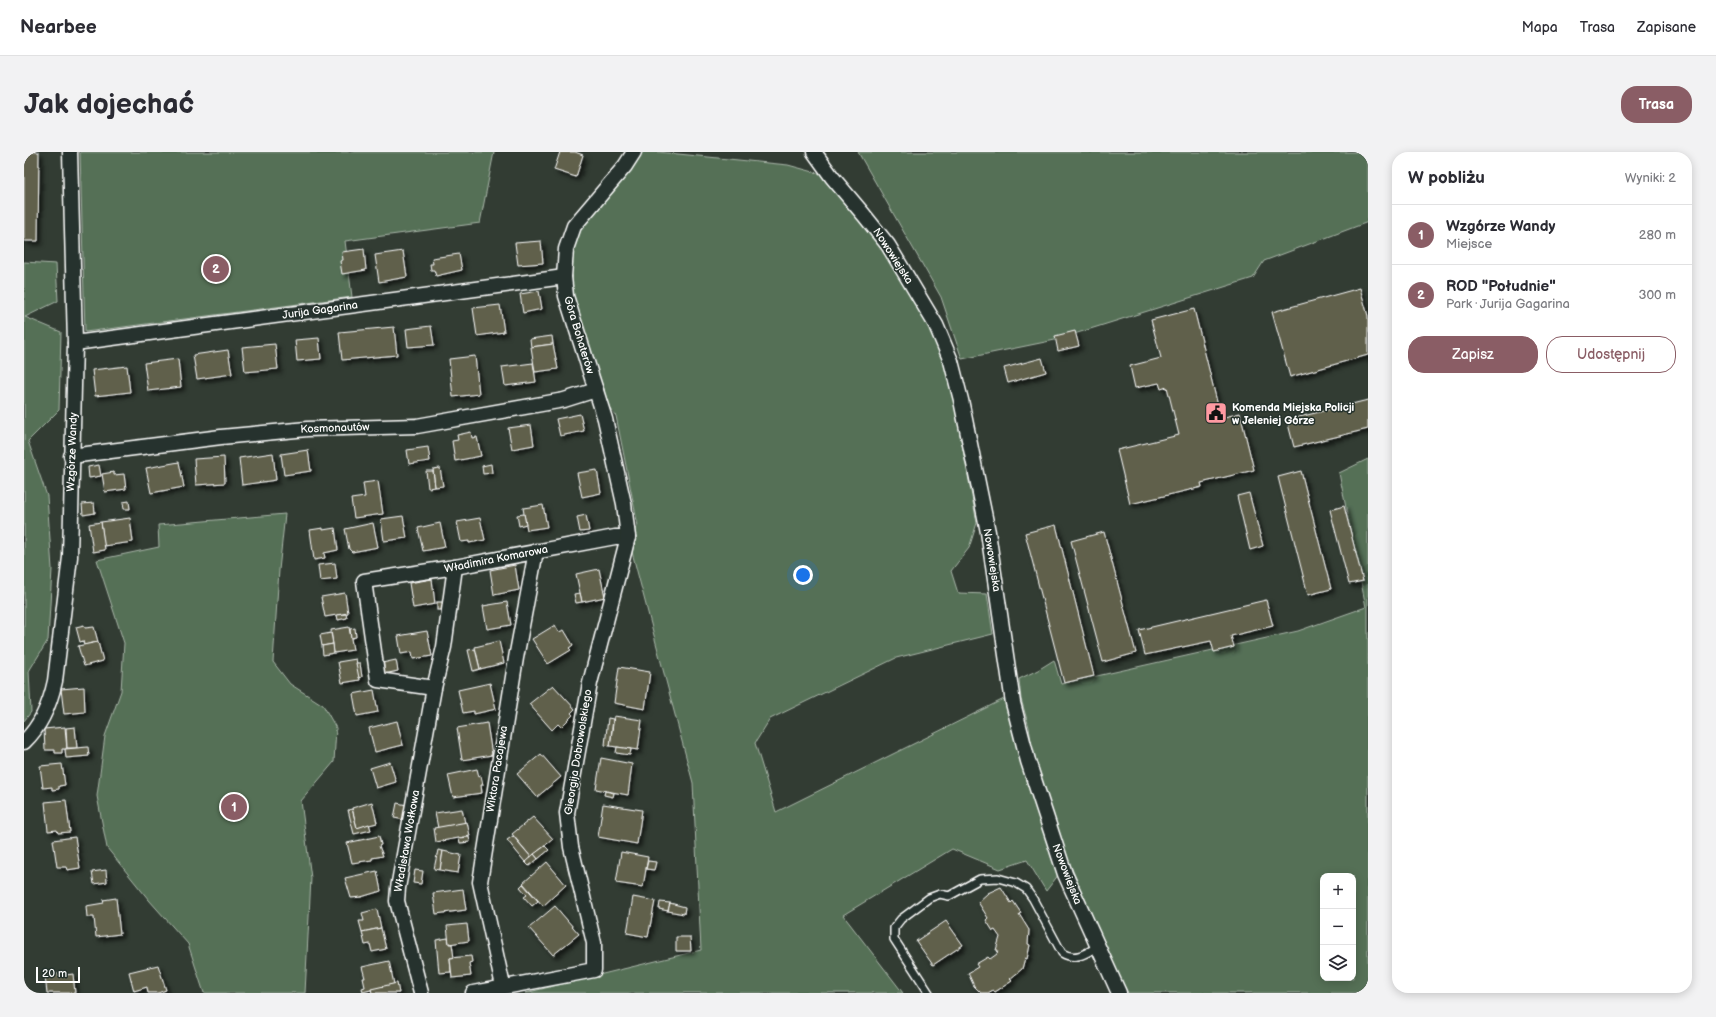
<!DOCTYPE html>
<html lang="pl">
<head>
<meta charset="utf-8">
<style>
  :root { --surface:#fff; --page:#f2f2f3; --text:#2b2b33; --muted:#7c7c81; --line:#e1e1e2; --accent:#8a5d65 }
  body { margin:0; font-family:"Balsamiq Sans",sans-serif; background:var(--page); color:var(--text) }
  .controls { position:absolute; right:12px; bottom:12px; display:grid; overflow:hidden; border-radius:8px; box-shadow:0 2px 10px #0003 }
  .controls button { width:36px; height:36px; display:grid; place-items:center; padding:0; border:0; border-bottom:1px solid var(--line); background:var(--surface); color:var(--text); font:20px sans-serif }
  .scale { position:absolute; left:12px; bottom:10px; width:44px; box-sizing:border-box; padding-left:4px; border:2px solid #fff; border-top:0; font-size:11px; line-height:14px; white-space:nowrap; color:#fff; -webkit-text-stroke:3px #26332d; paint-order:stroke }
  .you { position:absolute; left:779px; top:423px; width:14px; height:14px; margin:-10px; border:3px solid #fff; border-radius:50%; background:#1a73e8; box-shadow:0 0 0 6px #1a73e833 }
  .badge { display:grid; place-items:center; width:26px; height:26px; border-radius:50%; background:var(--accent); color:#fff; font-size:13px; font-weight:700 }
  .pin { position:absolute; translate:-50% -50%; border:2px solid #fff; box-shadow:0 1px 4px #0006 }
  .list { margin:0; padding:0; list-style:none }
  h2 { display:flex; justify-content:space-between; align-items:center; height:52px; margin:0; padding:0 16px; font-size:17px }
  h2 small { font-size:13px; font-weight:400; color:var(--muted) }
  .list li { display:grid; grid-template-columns:26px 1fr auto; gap:12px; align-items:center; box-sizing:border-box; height:60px; padding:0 16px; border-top:1px solid var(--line) }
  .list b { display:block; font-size:15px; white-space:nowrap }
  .list p { margin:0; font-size:13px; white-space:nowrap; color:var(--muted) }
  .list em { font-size:13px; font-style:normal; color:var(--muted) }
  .actions { display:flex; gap:8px; padding:12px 16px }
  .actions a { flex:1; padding:9px 0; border:1px solid var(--accent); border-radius:16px; text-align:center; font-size:14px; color:var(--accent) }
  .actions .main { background:var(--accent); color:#fff }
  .icon { flex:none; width:22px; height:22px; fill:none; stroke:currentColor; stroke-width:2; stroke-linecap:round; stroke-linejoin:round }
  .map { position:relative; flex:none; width:1344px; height:841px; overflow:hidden; border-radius:16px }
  header { display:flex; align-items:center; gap:24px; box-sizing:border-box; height:56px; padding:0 20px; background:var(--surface); border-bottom:1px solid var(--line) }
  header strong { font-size:19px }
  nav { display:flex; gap:22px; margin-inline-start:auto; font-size:14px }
  .intro { display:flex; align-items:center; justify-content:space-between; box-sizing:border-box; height:96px; padding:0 24px }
  h1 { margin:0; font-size:28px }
  .button { padding:10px 18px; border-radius:16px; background:var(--accent); color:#fff; font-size:14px; font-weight:700 }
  main { display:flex; gap:24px; padding:0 24px }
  aside { flex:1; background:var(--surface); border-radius:16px; box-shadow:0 2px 10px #0003 }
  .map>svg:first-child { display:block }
  .green { fill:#546f56; stroke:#aab7aa; fill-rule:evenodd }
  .building { fill:#61614c; stroke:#fff; filter:url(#shadow) }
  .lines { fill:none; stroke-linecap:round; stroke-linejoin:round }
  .service-casing { stroke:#fff; stroke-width:10 }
  .minor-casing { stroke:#fff; stroke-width:17 }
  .service { stroke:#26332d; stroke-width:7 }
  .minor { stroke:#26332d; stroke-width:14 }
  .labels { text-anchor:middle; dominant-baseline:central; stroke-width:3; stroke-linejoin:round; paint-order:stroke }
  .street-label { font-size:11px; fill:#fff; stroke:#26332d }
  .poi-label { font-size:11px; font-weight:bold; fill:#fff; stroke:#26332d; text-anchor:start }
</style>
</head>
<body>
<header>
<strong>Nearbee</strong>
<nav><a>Mapa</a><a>Trasa</a><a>Zapisane</a></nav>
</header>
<div class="intro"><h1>Jak dojechać</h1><a class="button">Trasa</a></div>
<main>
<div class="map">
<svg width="1344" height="841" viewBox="0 0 1344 841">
  <defs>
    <filter id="shadow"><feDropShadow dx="3.5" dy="3.5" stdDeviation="2" flood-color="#0009"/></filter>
  </defs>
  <rect width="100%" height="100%" fill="#323c33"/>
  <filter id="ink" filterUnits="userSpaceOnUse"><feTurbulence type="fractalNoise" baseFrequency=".025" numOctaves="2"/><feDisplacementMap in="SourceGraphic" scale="8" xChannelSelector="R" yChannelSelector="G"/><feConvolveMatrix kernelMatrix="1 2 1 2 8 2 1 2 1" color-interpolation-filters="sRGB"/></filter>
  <g filter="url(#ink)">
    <!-- green -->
    <g class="green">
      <path d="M56,0H470L456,71L321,89L328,145L61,180Z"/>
      <path d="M609,0H634L764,13L808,25L912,173L923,214L953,371L945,396L927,419L934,441L963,442L969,482L872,506L746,567L731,591L752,660L980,547L1035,722L1022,739L1003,708L976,717L928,697L819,763L879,841H501L677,798L669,631L604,385L614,374L592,264L572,238L547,160L541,95Z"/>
      <path d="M834,0H1344V70L1240,109L1229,126L1031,188L938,207L917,145Z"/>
      <path d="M0,110L32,112L34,149L1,165L37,180L35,258L4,289L23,344L28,417L24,488L5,519L7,560L0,569Z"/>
      <path d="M1344,307V841H1104L1090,815L1035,686L1009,603L1005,575L997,547L995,527L1014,518L1030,508L1037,532L1274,479L1342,455L1315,321ZM1299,724H1329V826H1299Z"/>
      <path d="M261,362L255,418L249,510L266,532L299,553L312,576L310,610L277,649L287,726L281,841H180L164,792L125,748L83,696L73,644L81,584L97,539L100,491L73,408L135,395L134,373Z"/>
    </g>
    <!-- building -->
    <g class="building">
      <path d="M0,0H15L14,89H0Z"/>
      <path d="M536,0H551L559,3L552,25L530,18Z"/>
      <path d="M517,89L519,111L494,113L491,91Z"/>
      <path d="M340,97L342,118L318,122L316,109L319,108L318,100Z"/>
      <path d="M379,99L383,125L355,130L351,103Z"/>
      <path d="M435,102L438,118L412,124L410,118H407L406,112H409L408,106Z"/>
      <path d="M1336,136L1344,164V203L1266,225L1248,160Z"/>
      <path d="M515,139L518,157L499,161L496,142Z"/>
      <path d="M476,153L480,180L453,184L449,156Z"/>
      <path d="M1170,157L1197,266L1216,261L1230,318L1177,331L1178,335L1106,352L1093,298L1155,283L1143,235L1137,237L1135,231L1111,236L1106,214L1137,206L1127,168Z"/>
      <path d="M407,174L410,193L384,195L382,177Z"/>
      <path d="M370,175L373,203L318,208L315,180Z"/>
      <path d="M1051,179L1055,194L1034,199L1031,184Z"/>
      <path d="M528,184L529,192L507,195L506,187Z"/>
      <path d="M295,186L297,207L273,209L271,188Z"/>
      <path d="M251,192L254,217L221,220L218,195Z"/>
      <path d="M529,192L534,217L511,220L507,195Z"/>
      <path d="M204,198L208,222L173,227L169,203Z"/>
      <path d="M451,204L455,242L429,245L425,207Z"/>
      <path d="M1018,206L1022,220L984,231L980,216Z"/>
      <path d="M154,207L157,235L124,239L120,211Z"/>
      <path d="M509,211L512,230L481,234L478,215Z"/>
      <path d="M103,214L106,240L71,244L68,218Z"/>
      <path d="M1344,248V277L1270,295L1263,268Z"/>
      <path d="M556,262L560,279L536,284L532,267Z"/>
      <path d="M507,273L510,293L488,297L484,276Z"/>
      <path d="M447,280L448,286L453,285L457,304L431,309L428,289L434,288L433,283Z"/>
      <path d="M404,295L406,309L385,312L383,298Z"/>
      <path d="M284,298L287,319L260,323L257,302Z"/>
      <path d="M249,301L252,328L218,333L215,306Z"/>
      <path d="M200,305L201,331L172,333L170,307Z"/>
      <path d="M155,310L160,335L127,341L122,316Z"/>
      <path d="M467,312L468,321L459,322L458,314Z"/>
      <path d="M75,313L77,324L65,326L64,315Z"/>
      <path d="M416,316L419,334L411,335L409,317Z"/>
      <path d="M573,318L577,341L558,345L553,321Z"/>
      <path d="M402,319H409L411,335L404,336Z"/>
      <path d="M1277,319L1307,437L1284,443L1254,325Z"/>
      <path d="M90,320V323L100,322L102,337L81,340L78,322Z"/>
      <path d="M354,329L359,362L330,366L327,347L341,345L339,331Z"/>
      <path d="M1225,341L1239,394L1226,398L1213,344Z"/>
      <path d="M105,349L106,357H100L99,350Z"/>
      <path d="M70,351L71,361L59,363L58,352Z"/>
      <path d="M519,353L523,375L503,378L499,356Z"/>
      <path d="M1320,354L1339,429L1325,432L1306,358Z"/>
      <path d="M500,362L502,372L495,374L493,363Z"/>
      <path d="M562,363L565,379L556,380L553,365Z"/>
      <path d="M379,364L383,386L360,389L357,367Z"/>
      <path d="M106,366L109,390L80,394L77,370Z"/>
      <path d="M456,366L461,388L445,391V389L437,390L433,370Z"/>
      <path d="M77,370L81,398L69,400L65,372Z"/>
      <path d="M349,371L354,395L328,400L325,397L321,377Z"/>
      <path d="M416,371L421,395L399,399L394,376Z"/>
      <path d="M1032,373L1070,524L1040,531L1001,381Z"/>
      <path d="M299,376V378L311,376L314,398L300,401L301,406L290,408L286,378Z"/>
      <path d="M1080,380L1112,501L1079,510L1047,389Z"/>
      <path d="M311,411L313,427L296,429L294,413Z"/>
      <path d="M491,413L495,438L470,443L466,418Z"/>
      <path d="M575,417L581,445L558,450L552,422Z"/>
      <path d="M408,427L411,452L389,456L385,431Z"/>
      <path d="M321,441L324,461L301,465L297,445Z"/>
      <path d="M556,441L558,450L552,451L550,442Z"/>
      <path d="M1242,448L1249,474L1207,484L1210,495L1190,500L1187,489L1121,503L1115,478Z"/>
      <rect x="413" y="450" width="6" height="8"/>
      <path d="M483,450L487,473L463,477L459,454Z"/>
      <path d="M322,462L323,466L314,468L313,463Z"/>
      <path d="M60,473L61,476L70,475L74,490L60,493L59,489L56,490L52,475Z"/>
      <path d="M531,473L535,480L540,478L549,493L545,496L547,498L524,512L508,487Z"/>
      <path d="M325,475L329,498L310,501L307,478Z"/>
      <path d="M331,476L332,485L327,486L326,477Z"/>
      <path d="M403,479L408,504L389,507L388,500L377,502L374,484Z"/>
      <path d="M307,481L309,492L298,494L296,483Z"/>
      <path d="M475,489L480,511L456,517L451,495Z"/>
      <path d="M74,490L79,509L60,514L54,494Z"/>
      <path d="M309,492L310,501L299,503L298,494Z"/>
      <path d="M451,497L456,517L449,519L444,498Z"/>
      <path d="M332,507L336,528L318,531L314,510Z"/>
      <path d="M372,508L374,519L360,522L358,511Z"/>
      <path d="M332,511H336L338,525L335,526Z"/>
      <path d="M595,515L626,520L621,557L590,551Z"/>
      <path d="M466,531L472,557L450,562V559L439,561L434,538Z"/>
      <path d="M529,533L551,557L547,561L549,563L537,575L534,572L528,578L505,552Z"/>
      <path d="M60,535L61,560L40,562L37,537Z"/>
      <path d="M350,538L354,560L333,564L329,542Z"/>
      <path d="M590,564L618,568L614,598L586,594Z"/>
      <path d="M584,566L589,567L586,594L581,593Z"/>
      <path d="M373,569L379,593L351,600L345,576Z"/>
      <path d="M463,571L468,603L438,608L433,576Z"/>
      <path d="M41,575L43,597H38V601H31V598H21L20,577Z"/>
      <path d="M51,575L53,596H43L42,576Z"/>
      <path d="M64,595L65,604L42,606L41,597Z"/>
      <path d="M593,595L607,597L606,603L592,601Z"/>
      <path d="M517,602L537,625L513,645L493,622Z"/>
      <path d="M577,606L608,612L604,643L572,637Z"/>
      <path d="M366,610L372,630L352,636L346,616Z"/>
      <path d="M38,612L41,633L35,634V637L28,638V635L19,636L16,614Z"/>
      <path d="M453,617L455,625L457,624L459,633H457L458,641L429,645L424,623Z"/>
      <path d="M581,639L590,641L589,645L580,643Z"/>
      <path d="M42,648L46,680L34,681L33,678L24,679L21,650Z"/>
      <path d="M348,650L353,671L333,676L328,656Z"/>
      <path d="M373,651L383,653L381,668L370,666Z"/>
      <path d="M579,652L618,658L613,692L574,685Z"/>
      <path d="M328,657L333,676L345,672L347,678L330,682L324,658Z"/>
      <path d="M438,657L441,671L414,676L411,661Z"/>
      <path d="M509,665L529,687L507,705L488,682Z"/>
      <path d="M443,670L446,684L412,690L410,676Z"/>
      <path d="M355,684L357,693L355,694L359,704L348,706V708L328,711L323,691Z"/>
      <path d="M489,684L507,705L501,710L483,688Z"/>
      <path d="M51,685L56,716L43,718L42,715H33L29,688Z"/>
      <path d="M445,685L446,690L436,691L435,686Z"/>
      <path d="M521,694L525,698L514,707L510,702Z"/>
      <path d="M414,698L419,699L416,718L410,717Z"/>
      <path d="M419,699L437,703L434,721L416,718Z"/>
      <path d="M597,700L624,705L619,735L592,731Z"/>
      <path d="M510,702L514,707L505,714L501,710Z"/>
      <path d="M624,709L632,710L630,718L622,717Z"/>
      <path d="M523,710L542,733L519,754L499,731Z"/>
      <path d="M82,718L83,730L70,732L68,720Z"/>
      <path d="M391,718L399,719L397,732L389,731Z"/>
      <path d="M353,719L357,739L337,745L327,746L321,726Z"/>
      <path d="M499,732L514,749L508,754L500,745L503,743L496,735Z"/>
      <path d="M977,735L987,751L989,749L997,761L995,762L1005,778L1004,792L1006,793L1003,807L1001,806L998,817L986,827L988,829L971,840L969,838L964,841H957L950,834L944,821L954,815L952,812L964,805L966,807L973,802L974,798H972L976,785L971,778L969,779L962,768L964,766L954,750L964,741Z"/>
      <path d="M439,737L442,758L412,762L409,741Z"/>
      <path d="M609,745L631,749L624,785L603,781Z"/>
      <path d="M92,746L96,782L72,785L70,765H63L62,754L80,751L79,748Z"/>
      <path d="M636,750L646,751L644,759L635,757Z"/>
      <path d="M646,751L661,755L660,762L644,759Z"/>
      <path d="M531,754L555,782L529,803L505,776Z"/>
      <path d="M353,757L357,776L338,780L335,769H340L338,761Z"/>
      <path d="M922,769L939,793L909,813L892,789Z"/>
      <path d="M443,772L445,789L425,792L423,774Z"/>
      <path d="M357,776L362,797L348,800L346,792L341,793L338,780Z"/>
      <path d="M652,785H666L667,799H652Z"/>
      <path d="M424,786L425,792H428L430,806H426L427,820L415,821L412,788Z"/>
      <path d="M447,804L448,810L445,811L447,824L428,826L426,806Z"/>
      <path d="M365,809L370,832L339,840L338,836L341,835L339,826H341L338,815Z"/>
      <path d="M134,813L142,838L134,841H124L123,835L110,839L105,820Z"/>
      <path d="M34,822L35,824L49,822L51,841H23L21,824Z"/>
      <path d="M373,831L375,841H348L347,837Z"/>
    </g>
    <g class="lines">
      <!-- service casing -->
      <g class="service-casing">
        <path id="service" d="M905,841L870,787V776L877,767L905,746L916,742L925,744L956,727L974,726L992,731L1002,737L1009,747L1038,801C1051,809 1061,802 1073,795"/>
      </g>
      <!-- minor casing -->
      <g class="minor-casing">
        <g id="minor">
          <path d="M790,0L808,25L840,63L864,93L912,173L927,209L937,248L964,380L989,551L1004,609L1041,722L1095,841"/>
          <path d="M51,191L540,125"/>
          <path d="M47,304L197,285L283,277L393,274L540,248L572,238"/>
          <path d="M410,536L354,528L340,429L431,415L591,385H604"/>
          <path d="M0,590C18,573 26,552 31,529L46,405L51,191L46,0"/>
          <path d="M479,834L456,730L492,506L512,399"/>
          <path d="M397,841L373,749L374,736L410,536L420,495L431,415"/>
          <path d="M449,841L570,818V791L547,695L543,661L566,531L604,385L600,352L581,267L542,144L540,125L542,97L550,74L601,14L610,0"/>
        </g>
      </g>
      <!-- service -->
      <use href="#service" class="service"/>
      <!-- minor -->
      <use href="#minor" class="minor"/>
    </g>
  </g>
  <!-- icons -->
  <defs>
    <g id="civic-square" transform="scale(1.15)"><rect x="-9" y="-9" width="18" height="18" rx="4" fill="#ff9aa2" stroke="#26332d"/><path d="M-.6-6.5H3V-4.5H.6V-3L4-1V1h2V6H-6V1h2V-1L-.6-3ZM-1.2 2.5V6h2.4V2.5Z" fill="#111"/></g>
  </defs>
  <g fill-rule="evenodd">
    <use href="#civic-square" x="1192" y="261"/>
  </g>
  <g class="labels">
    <!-- street labels -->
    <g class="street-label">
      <text transform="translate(869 104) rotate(57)">Nowowiejska</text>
      <text transform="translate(296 158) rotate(-8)">Jurija Gagarina</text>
      <text transform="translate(555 183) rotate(73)">Góra Bohaterów</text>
      <text transform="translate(311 276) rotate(-2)">Kosmonautów</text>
      <text transform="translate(48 300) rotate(-88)">Wzgórze Wandy</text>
      <text transform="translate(472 407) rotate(-11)">Władimira Komarowa</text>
      <text transform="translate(968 408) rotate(81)">Nowowiejska</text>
      <text transform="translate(554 600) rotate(-81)">Gieorgija Dobrowolskiego</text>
      <text transform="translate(473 617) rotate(-81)">Wiktora Pacajewa</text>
      <text transform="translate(383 689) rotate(-80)">Władisława Wołkowa</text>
      <text transform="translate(1043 722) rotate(69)">Nowowiejska</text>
    </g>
    <!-- poi labels -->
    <g class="poi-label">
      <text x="1208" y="255">Komenda Miejska Policji<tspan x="1208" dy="13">w Jeleniej Górze</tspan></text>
    </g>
  </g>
</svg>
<div class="controls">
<button>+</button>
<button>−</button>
<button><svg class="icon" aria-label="layers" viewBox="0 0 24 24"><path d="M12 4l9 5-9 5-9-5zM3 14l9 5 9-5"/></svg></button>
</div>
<div class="scale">20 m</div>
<div class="you"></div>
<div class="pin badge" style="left:210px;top:655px">1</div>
<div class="pin badge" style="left:192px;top:117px">2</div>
</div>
<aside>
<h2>W pobliżu<small>Wyniki: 2</small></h2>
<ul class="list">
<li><span class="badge">1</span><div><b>Wzgórze Wandy</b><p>Miejsce</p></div><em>280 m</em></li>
<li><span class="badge">2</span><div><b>ROD &quot;Południe&quot;</b><p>Park · Jurija Gagarina</p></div><em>300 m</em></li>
</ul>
<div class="actions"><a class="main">Zapisz</a><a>Udostępnij</a></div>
</aside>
</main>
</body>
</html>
